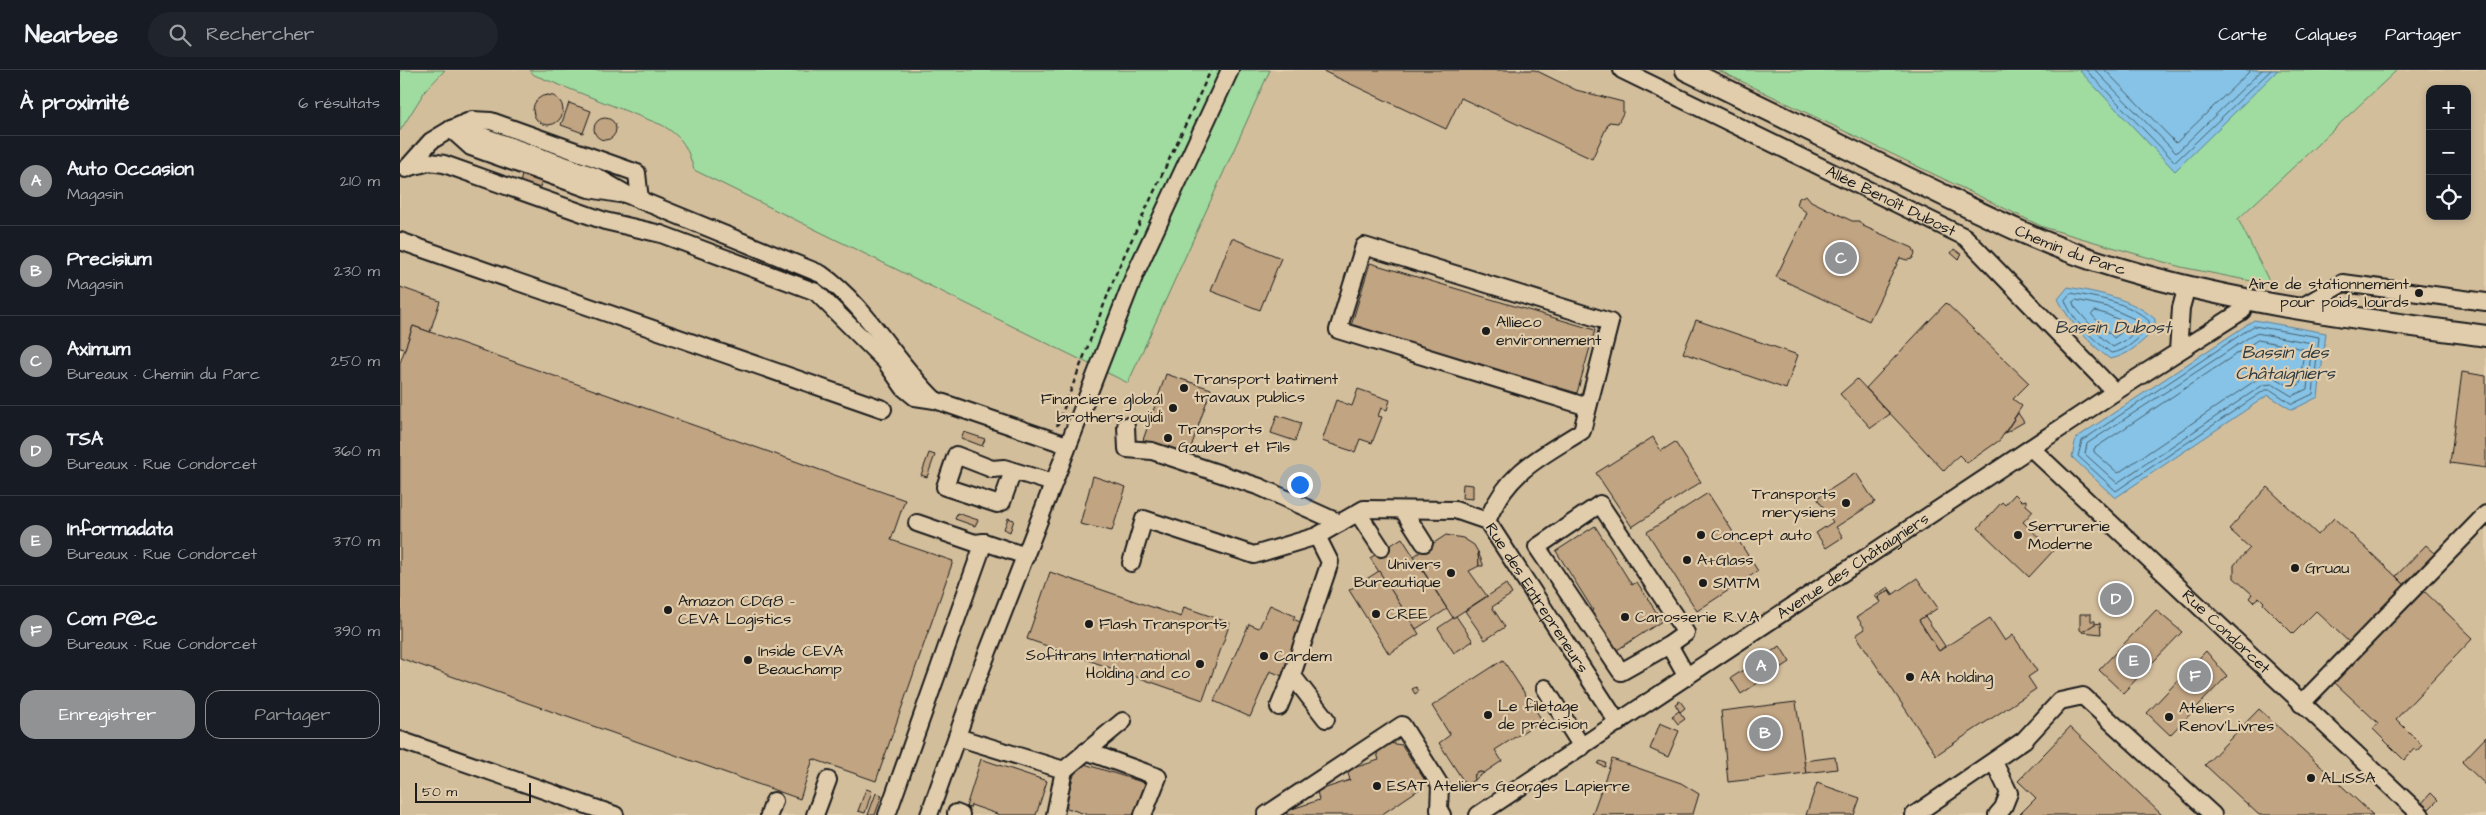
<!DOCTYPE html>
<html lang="fr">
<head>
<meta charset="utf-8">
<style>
  :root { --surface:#171b24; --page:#20242c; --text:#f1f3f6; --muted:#9ea1a6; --line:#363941; --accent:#919294 }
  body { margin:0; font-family:"Architects Daughter",sans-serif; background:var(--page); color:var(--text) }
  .controls { position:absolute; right:15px; top:15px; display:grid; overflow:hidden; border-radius:10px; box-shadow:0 2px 8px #0003 }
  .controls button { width:45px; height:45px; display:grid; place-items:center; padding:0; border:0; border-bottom:1px solid var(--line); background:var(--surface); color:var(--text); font:25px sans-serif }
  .scale { position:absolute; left:15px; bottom:12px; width:116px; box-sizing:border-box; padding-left:5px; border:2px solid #1c1c1c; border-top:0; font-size:14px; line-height:18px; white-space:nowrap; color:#1c1c1c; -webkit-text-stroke:4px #e1cdac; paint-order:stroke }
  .you { position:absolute; left:899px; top:414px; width:18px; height:18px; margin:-12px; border:4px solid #fff; border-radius:50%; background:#1a73e8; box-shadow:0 0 0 8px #1a73e833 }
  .badge { display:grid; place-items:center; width:32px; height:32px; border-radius:50%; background:var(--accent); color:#fff; font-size:16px; font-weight:700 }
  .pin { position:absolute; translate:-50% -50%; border:2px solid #fff; box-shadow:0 1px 5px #0006 }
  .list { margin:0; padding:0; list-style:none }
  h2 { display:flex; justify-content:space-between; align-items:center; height:65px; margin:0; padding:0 20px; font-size:21px }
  h2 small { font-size:16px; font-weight:400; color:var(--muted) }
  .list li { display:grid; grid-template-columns:32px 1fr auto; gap:15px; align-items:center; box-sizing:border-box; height:90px; padding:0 20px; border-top:1px solid var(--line) }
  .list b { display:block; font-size:19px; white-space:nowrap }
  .list p { margin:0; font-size:16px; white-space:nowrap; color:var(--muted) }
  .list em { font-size:16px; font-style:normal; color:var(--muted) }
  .actions { display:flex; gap:10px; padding:15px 20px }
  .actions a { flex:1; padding:11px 0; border:1px solid var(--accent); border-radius:15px; text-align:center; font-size:18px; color:var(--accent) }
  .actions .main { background:var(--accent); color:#fff }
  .icon { flex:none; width:28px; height:28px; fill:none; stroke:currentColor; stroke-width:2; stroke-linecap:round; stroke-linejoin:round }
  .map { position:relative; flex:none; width:2086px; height:745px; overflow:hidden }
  header { display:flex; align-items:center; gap:30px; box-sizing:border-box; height:70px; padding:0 25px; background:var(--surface); border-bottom:1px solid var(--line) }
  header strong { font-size:24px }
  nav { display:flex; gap:28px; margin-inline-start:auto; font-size:18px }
  .search { width:350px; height:45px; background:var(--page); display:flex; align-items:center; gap:12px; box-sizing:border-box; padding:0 18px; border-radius:28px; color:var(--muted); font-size:19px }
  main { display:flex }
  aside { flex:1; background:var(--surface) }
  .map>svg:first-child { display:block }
  .built { fill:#d3be9c; fill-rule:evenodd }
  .green { fill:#a0dba0; stroke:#5e7c5e }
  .water { fill:#86c3e6; stroke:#5c8095 }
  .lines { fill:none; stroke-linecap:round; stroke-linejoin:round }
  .shore { stroke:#465f6d; stroke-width:1 }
  .building { fill:#c1a482; stroke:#1c1c1c }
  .minor-casing { stroke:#1c1c1c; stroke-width:20 }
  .major-casing { stroke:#1c1c1c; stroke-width:24 }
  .path { stroke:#1c1c1c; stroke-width:2.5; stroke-dasharray:5 4; stroke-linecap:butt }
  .minor { stroke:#e1cdac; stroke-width:16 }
  .major { stroke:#e1cdac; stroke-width:20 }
  .poi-dot { fill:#1c1c1c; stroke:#e1cdac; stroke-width:2 }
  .labels { text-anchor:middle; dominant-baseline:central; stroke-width:4.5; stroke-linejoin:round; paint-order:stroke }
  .street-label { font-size:16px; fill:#1c1c1c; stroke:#e1cdac }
  .poi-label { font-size:16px; fill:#1c1c1c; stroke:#e1cdac; text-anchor:start }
  .water-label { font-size:18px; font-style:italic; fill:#313d44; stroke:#e1cdac }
</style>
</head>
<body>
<header>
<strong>Nearbee</strong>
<div class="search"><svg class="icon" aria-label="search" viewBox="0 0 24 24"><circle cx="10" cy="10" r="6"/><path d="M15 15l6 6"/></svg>Rechercher</div>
<nav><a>Carte</a><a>Calques</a><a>Partager</a></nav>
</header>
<main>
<aside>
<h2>À proximité<small>6 résultats</small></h2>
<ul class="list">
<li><span class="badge">A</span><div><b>Auto Occasion</b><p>Magasin</p></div><em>210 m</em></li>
<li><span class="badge">B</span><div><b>Precisium</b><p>Magasin</p></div><em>230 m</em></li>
<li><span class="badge">C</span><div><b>Aximum</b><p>Bureaux · Chemin du Parc</p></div><em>250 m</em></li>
<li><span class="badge">D</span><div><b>TSA</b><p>Bureaux · Rue Condorcet</p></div><em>360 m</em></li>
<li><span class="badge">E</span><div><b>Informadata</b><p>Bureaux · Rue Condorcet</p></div><em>370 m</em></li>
<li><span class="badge">F</span><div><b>Com P@c</b><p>Bureaux · Rue Condorcet</p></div><em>390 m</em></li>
</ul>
<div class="actions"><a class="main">Enregistrer</a><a>Partager</a></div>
</aside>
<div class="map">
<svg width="2086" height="745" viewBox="0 0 2086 745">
  <rect width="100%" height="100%" fill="#e1cdac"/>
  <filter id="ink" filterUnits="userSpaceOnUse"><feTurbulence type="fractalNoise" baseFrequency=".02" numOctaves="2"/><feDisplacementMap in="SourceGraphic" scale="10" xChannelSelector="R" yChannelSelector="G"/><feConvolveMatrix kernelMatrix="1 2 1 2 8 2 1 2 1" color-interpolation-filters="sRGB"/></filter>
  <g filter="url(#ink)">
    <!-- built -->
    <path class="built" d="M45,0H130L134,5L262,55L279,65L289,82L294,100L788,175L870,0H1318L1643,157L1781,197L1870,215L1838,149L1997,0H2086V745H0V61L25,21ZM2030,19H2067V146H2030Z"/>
    <!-- green -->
    <g class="green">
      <path d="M0,0H45L25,21L0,61Z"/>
      <path d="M130,0H870L728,313L294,100C287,76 283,68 262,55L134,5Z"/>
      <path d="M1318,0H1997L1838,149L1871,215L1781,197L1643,157Z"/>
    </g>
    <!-- water -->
    <g class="water">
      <path d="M1679,0H1878L1775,101Z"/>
      <path d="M1668,217C1699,223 1731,228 1755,249V260C1741,272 1729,286 1710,289C1689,273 1670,253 1658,229Z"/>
      <path d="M1854,250L1926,263L1918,327L1892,340L1868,325L1715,428L1672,387L1676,368Z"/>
    </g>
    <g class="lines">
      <!-- shore -->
      <g class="shore">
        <path d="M1686,0L1775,92L1871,0"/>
        <path d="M1695,0L1776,83L1862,0"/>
        <path d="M1705,0L1776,73L1851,0"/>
        <path d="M1671,223C1698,228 1729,232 1749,251L1750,257C1740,267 1726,282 1711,283C1694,270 1672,251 1665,230Z"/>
        <path d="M1676,230L1708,237L1739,251L1742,255L1726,270L1713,277L1701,267L1674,236L1673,232Z"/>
        <path d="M1695,241L1706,244L1728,254L1729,257L1714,268L1692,245Z"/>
        <path d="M1854,256L1919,267L1913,324L1892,334L1871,320H1865L1716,421L1678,386L1682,371Z"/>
        <path d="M1856,263L1912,273L1907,319L1892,326L1872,314L1863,315L1717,413L1685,384L1687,374Z"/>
        <path d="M1858,270L1904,279L1900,314L1893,318L1874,307L1859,308L1718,403L1694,382V379Z"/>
      </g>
    </g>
    <!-- building -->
    <g class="building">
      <path d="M921,0H1135L1176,20L1223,32V43L1218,53L1209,52L1192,89L1061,28L1046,59Z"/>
      <circle cx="148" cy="40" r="15"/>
      <path d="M169,33L191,41L183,63L161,55Z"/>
      <circle cx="205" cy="59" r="11"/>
      <path d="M122,104L142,111L139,120L120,114Z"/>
      <path d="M1406,125L1411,131L1452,151H1459L1463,156L1513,178L1515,184L1512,189L1507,190L1500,188L1469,251L1376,207L1407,143L1397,135L1399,128Z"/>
      <path d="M832,168L881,188L860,240L811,221Z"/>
      <path d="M1554,179L1562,185L1558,189L1551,183Z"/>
      <path d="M970,193L1195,260L1177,323L951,256Z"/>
      <path d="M0,217L40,231L30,262L13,256L5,279L0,278Z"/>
      <path d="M1546,233L1629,313L1613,329L1622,336L1600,370L1567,393L1559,385L1544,401L1466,318Z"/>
      <path d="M1296,250L1398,285L1386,319L1283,283Z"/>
      <path d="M13,256L505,430L491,470L553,491L476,711L413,689L400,729L0,588V293Z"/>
      <path d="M2062,302L2086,306V398L2050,393Z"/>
      <path d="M766,304L811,319L788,386L743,370Z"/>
      <path d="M1457,309L1490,344L1471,358L1440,324Z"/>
      <path d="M958,319L990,330L987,340L981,338L978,346L982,347L972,373L960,369L955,382L922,371L936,330L952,336Z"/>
      <path d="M1618,343L1624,352L1605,363Z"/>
      <path d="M877,345L901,353L895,371L871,363Z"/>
      <path d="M564,362L585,369L582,376L561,368Z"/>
      <path d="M1253,367L1261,381L1275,372L1301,412L1232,457L1196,403Z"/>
      <path d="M529,383L535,385L527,407L521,405Z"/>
      <path d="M1456,403L1475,432L1436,457L1443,467L1426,478L1416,463L1433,452L1417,428Z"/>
      <path d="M693,406L726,417L712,461L680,454Z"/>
      <path d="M1063,414L1073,415V429L1062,428Z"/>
      <path d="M1867,417L1918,465L1934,448L2006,516L1951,574L1916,541L1893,564L1863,534L1864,532L1859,527L1853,532L1849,528L1852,524L1834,508V495L1850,478L1829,459Z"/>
      <path d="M1308,423L1358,501L1297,541L1247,462Z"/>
      <path d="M1615,424L1622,431L1626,430V435L1633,441L1623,452L1653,481L1629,507L1578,458L1602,432L1605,435Z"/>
      <path d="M557,443L578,450L575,456L555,449Z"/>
      <path d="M608,448L614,450L610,462L604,459Z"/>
      <path d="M1195,456L1232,515L1237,512L1262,551L1214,582L1188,543L1193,540L1156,481Z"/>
      <path d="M1046,465L1063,468L1074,475L1078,482L1079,496L1069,501L1087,526L1053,548L1014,486Z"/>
      <path d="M1002,468L1047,539L1016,559L970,488Z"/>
      <path d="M2026,475L2036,484L2006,516L1996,506Z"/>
      <path d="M1078,482L1083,494V496H1079Z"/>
      <path d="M979,501L1019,564L989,584L949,520Z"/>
      <path d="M650,502L781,547L784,537L830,553L803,630L627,569Z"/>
      <path d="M1517,508L1538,538L1519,550L1539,581L1590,548L1605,571L1613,565L1637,601L1628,607L1636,619L1536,685L1456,565L1465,559L1457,547L1481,532L1478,527L1489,520L1492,525Z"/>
      <path d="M1106,514L1112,524L1092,537L1105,557L1085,570L1065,541Z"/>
      <path d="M1488,517L1493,524L1489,520L1478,527L1480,532L1475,526Z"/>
      <path d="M2022,519L2073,568L1996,649L2022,675L2017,681L2014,679L2004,690L1973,659L1978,653L1934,612Z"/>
      <path d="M1723,520L1724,541H1714V536H1710V532L1703,533L1702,521Z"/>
      <path d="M870,535L895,546L893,549L905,554L882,606L870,601L850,647L814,631L849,554L859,558Z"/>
      <path d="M1756,540L1782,562L1723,623L1699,600Z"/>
      <path d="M1680,544H1691V551H1695V554L1683,562L1680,560Z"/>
      <path d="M1056,546L1073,571L1054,583L1038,558Z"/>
      <path d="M1525,546L1545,576L1539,581L1519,550Z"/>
      <path d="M1700,553L1701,564L1682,562L1695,554Z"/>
      <path d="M1380,576L1390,592L1341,624L1331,608Z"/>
      <path d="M1806,581L1827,606L1770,665L1747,643Z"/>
      <path d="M1103,590L1142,650L1095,680L1102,691L1084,703L1080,702L1075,704L1074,710L1066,715L1039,673L1050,665L1032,636Z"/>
      <path d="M1016,617L1019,621L1015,624L1012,619Z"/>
      <path d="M1280,631L1285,638L1280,642L1275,634Z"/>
      <path d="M1396,632L1406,703L1328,712L1321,641Z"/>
      <path d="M1859,639L1973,745H1859L1805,695Z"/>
      <path d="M1279,641L1285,649L1278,654L1272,646Z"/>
      <path d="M1260,653L1279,661L1268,687L1250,679Z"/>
      <path d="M1670,657L1762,745H1619L1636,728L1618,711Z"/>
      <path d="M2086,667V715L2062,692Z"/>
      <path d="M988,673L1002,675L1024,709V716L981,745H887L886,741L919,730L917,721L950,710L947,700L979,690L976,680Z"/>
      <path d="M1435,687L1437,699L1406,703L1404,691Z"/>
      <path d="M581,689L647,711L636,745H600L571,735L570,738L566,737Z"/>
      <path d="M1212,689L1281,713L1299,724L1293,744L1192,745Z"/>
      <path d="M1200,691L1206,693L1205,697L1198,694Z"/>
      <path d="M678,692L745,713L735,745H688L664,737Z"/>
      <path d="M1080,702L1084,703L1074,710L1075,704Z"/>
      <path d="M1417,713L1460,728L1454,745H1406Z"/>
      <path d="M466,719L472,721L465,743L458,741Z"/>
      <path d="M476,723L482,725L475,745H468Z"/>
      <path d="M2031,723L2038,730L2029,739L2022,733Z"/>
    </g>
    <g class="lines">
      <!-- minor casing -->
      <g class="minor-casing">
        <g id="minor">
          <path id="s1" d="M1222,0L1565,167L1715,322"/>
          <path d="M6,98L30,92L44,94L205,151L261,164L416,222L485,291L504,318L515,327L535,330L667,375"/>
          <path d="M6,99L31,71L51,59L77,64L195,106L228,125L421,204C468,237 494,291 535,330"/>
          <path d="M219,124L189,119L71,77L51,59L72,50L91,51L237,103L240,130"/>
          <path d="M0,171L483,339"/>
          <path d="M1900,238L1943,213L2086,232"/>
          <path d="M1778,281L1781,238L1787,216"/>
          <path d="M726,356L727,379L752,381L860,417L940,453"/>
          <path id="s2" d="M1631,378L2021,745"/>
          <path d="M613,401L602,432L597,434L545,417L556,385L592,399L604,398L653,413"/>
          <path d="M1003,440L1024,473"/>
          <path d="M958,443L981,478"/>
          <path d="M1087,451C1108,401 1139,388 1182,361L1210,252L964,176L938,260L1188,337"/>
          <path d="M517,453L575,473L584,472"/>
          <path d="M917,466L930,492L892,605L926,649"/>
          <path id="s3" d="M731,493L744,449L854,485L917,466L964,439L1055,440L1087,451L1218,653"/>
          <path d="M1269,575L1221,602L1137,477L1200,434L1286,563L1269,575L1287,607"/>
          <path d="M1145,618L1182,677"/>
          <path d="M1901,634L2086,444"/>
          <path d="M879,637L892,605"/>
          <path d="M557,667L664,700L655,745"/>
          <path d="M0,670L215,745"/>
          <path d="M686,681L758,707L743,745"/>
          <path d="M1594,692L1609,723L1603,738L1597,745"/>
          <path d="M664,700L723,651"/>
          <path d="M556,743L561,745"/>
          <path d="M369,745L374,731"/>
          <path d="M415,745L428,710"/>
          <path d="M487,745L584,472L626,486"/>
          <path d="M529,745L578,607L735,204L830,0"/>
          <path d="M866,745L1002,655L1040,715L1039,740L1042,745"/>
          <path id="s4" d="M1078,745L1715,322L1842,241L1846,229"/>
          <path d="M1514,745L1624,670L1660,631L1683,626L1813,745"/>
        </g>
      </g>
      <!-- major casing -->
      <g class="major-casing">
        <g id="major">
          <path id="s5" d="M1286,0C1361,37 1437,73 1512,110C1573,139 1632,170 1696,191C1822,232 1955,248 2086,266"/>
        </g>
      </g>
      <!-- path -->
      <path class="path" d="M657,356L717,201L811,0"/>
      <!-- minor -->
      <use href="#minor" class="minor"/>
      <!-- major -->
      <use href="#major" class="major"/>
    </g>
  </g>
  <!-- markers -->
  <g class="poi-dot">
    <circle cx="2019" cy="223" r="5"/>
    <circle cx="1086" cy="261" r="5"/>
    <circle cx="784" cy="318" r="5"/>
    <circle cx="773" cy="338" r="5"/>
    <circle cx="768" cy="368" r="5"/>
    <circle cx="1446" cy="433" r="5"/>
    <circle cx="1301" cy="465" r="5"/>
    <circle cx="1618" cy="465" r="5"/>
    <circle cx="1287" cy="490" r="5"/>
    <circle cx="1895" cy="498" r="5"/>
    <circle cx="1051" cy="503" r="5"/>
    <circle cx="1303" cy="513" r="5"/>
    <circle cx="268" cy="540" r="5"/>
    <circle cx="976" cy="544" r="5"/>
    <circle cx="1225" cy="547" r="5"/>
    <circle cx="689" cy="554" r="5"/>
    <circle cx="864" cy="586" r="5"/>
    <circle cx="348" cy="590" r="5"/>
    <circle cx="800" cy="594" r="5"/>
    <circle cx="1510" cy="607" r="5"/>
    <circle cx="1088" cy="645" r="5"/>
    <circle cx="1769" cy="647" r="5"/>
    <circle cx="1911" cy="708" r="5"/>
    <circle cx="977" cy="716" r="5"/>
  </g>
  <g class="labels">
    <!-- street labels -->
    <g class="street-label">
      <text stroke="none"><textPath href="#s1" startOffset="299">Allée Benoît Dubost</textPath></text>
      <text stroke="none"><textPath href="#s5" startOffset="425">Chemin du Parc</textPath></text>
      <text stroke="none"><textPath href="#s4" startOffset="450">Avenue des Châtaigniers</textPath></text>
      <text stroke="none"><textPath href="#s3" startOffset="498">Rue des Entrepreneurs</textPath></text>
      <text stroke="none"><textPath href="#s2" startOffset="268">Rue Condorcet</textPath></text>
    </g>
    <!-- poi labels -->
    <g class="poi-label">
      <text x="2009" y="214" text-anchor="end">Aire de stationnement<tspan x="2009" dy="18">pour poids lourds</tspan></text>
      <text x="1096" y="252">Allieco<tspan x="1096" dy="18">environnement</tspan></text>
      <text x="794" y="309">Transport batiment<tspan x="794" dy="18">travaux publics</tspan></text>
      <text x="763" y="329" text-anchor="end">Financiere global<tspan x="763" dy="18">brothers oujidi</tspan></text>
      <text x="778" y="359">Transports<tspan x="778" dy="18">Gaubert et Fils</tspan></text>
      <text x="1436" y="424" text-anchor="end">Transports<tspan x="1436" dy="18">merysiens</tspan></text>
      <text x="1628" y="456">Serrurerie<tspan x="1628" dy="18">Moderne</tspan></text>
      <text x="1311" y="465">Concept auto</text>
      <text x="1297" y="490">A+Glass</text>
      <text x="1041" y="494" text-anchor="end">Univers<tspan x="1041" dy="18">Bureautique</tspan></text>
      <text x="1905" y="498">Gruau</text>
      <text x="1313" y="513">SMTM</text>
      <text x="278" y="531">Amazon CDG8 -<tspan x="278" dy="18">CEVA Logistics</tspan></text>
      <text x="986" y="544">CREE</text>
      <text x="1235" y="547">Carosserie R.V.A</text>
      <text x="699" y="554">Flash Transports</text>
      <text x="358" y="581">Inside CEVA<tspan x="358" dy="18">Beauchamp</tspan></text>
      <text x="790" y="585" text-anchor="end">Sofitrans International<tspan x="790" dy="18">Holding and co</tspan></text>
      <text x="874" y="586">Cardem</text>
      <text x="1520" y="607">AA holding</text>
      <text x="1098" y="636">Le filetage<tspan x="1098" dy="18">de précision</tspan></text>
      <text x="1779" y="638">Ateliers<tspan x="1779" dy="18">Renov'Livres</tspan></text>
      <text x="1921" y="708">ALISSA</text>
      <text x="987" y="716">ESAT Ateliers Georges Lapierre</text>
    </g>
    <!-- water labels -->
    <g class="water-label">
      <text x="1713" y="257">Bassin Dubost</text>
      <text x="1885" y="282">Bassin des<tspan x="1885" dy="21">Châtaigniers</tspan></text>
    </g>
  </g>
</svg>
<div class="controls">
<button>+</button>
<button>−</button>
<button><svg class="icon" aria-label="locate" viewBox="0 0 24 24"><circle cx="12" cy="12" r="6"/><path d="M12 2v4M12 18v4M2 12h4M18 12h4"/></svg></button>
</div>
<div class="scale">50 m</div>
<div class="you"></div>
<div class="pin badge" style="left:1361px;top:596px">A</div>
<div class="pin badge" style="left:1365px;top:663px">B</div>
<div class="pin badge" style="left:1441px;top:188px">C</div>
<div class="pin badge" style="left:1716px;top:529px">D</div>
<div class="pin badge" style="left:1734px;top:591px">E</div>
<div class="pin badge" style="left:1795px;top:606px">F</div>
</div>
</main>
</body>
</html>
